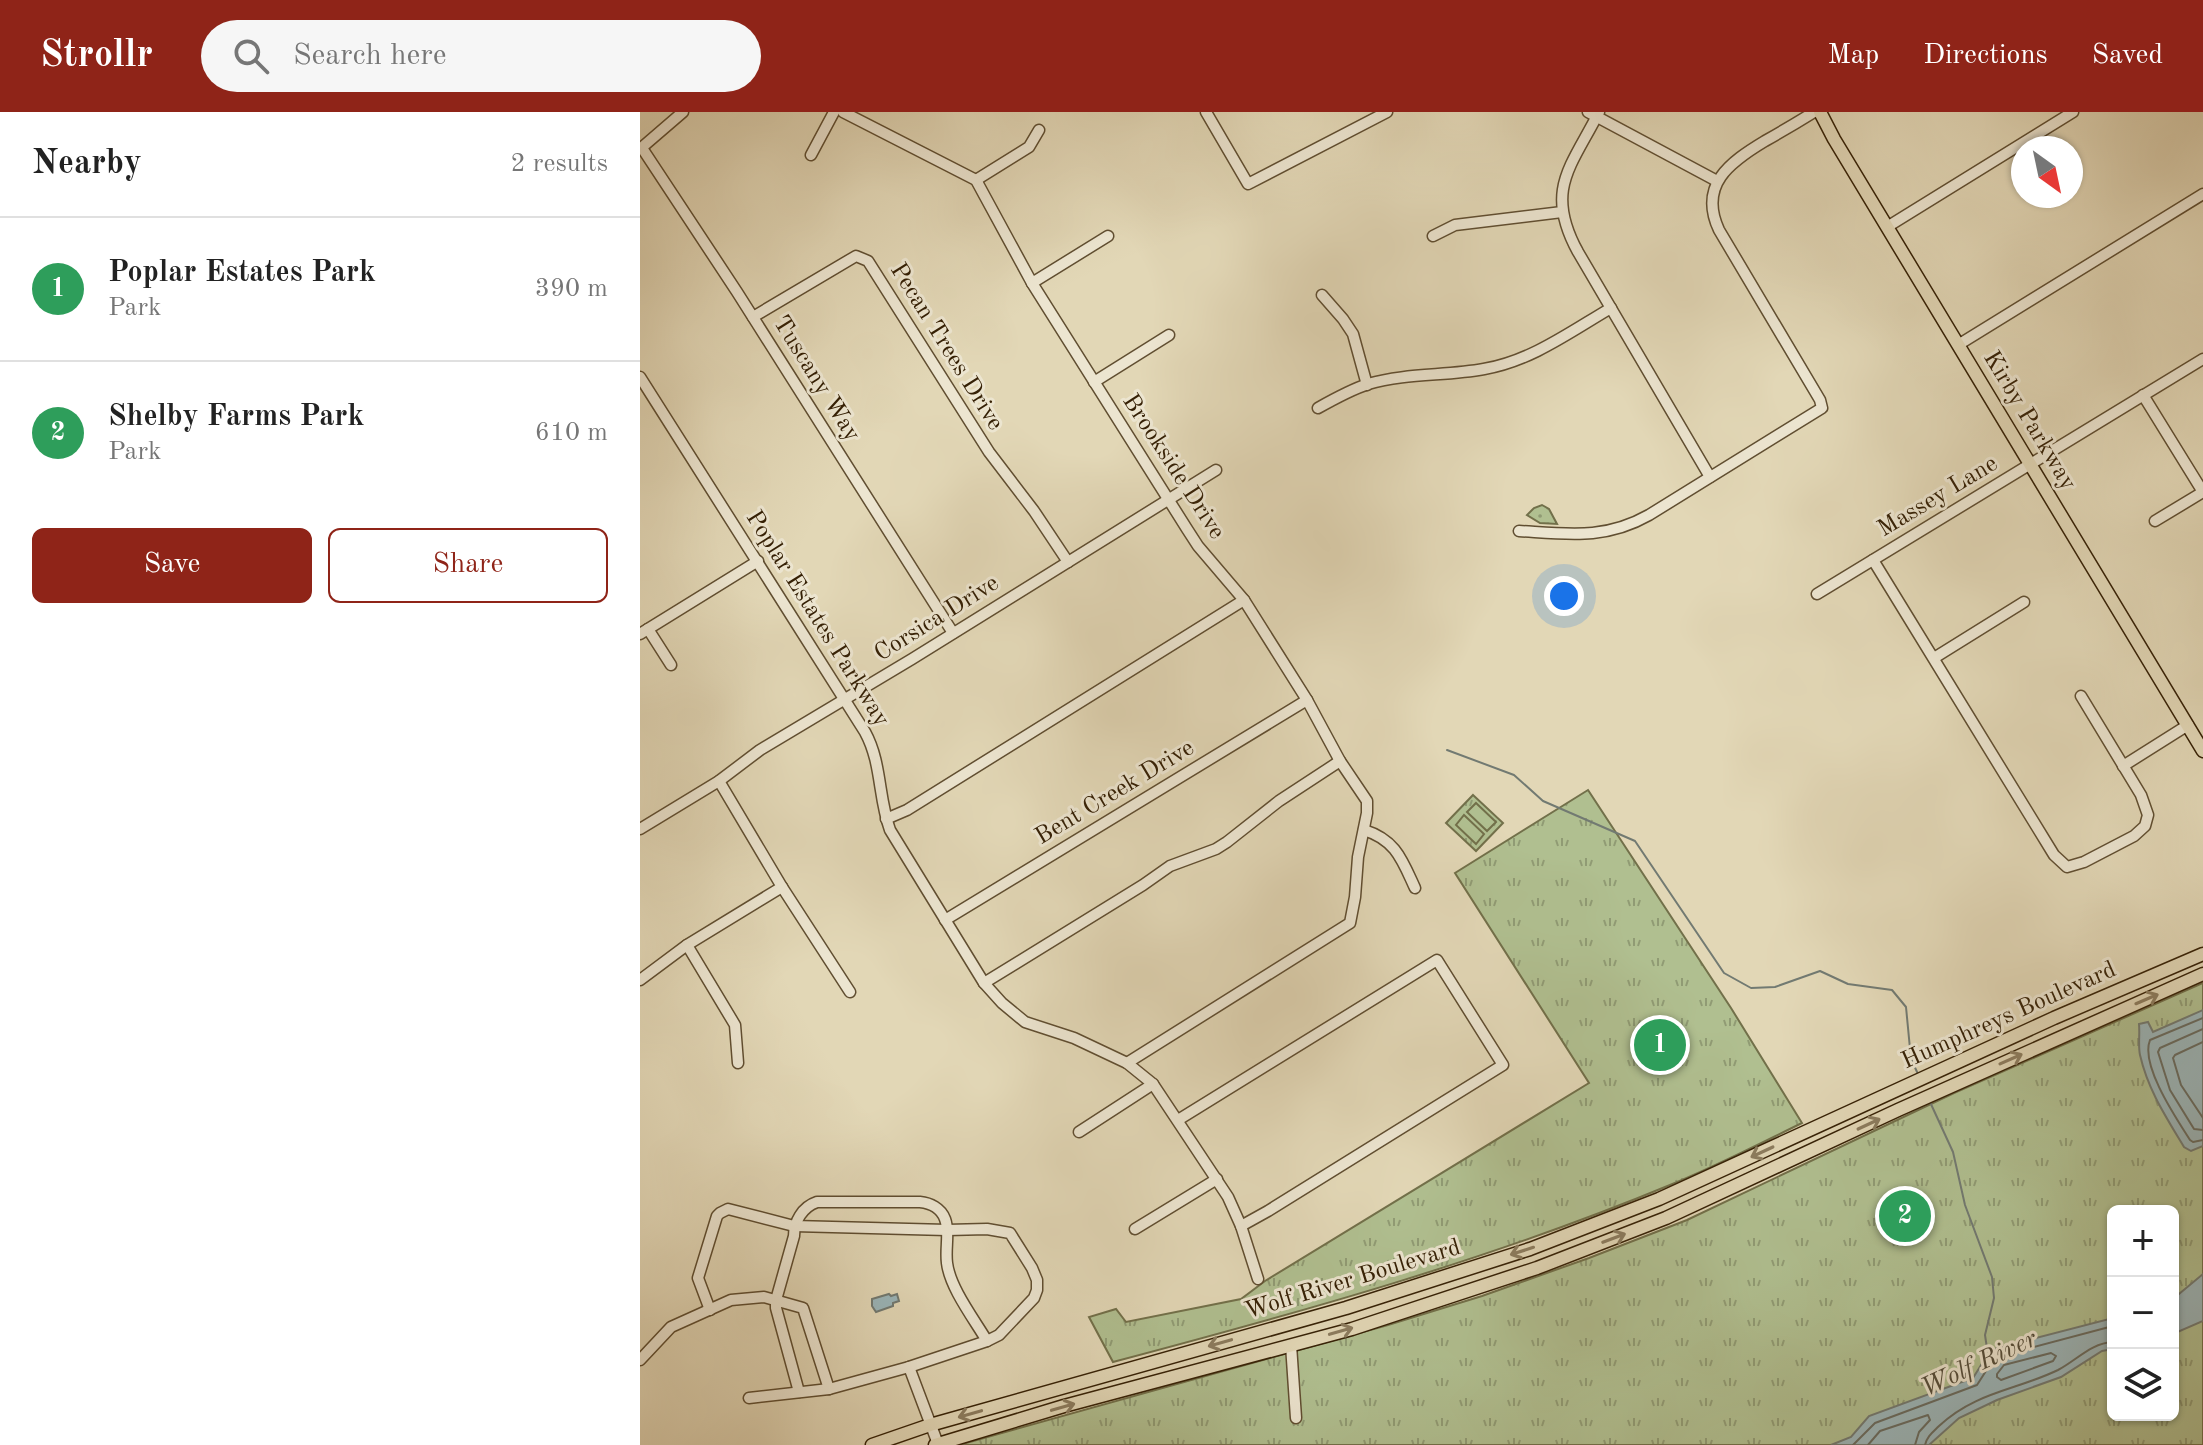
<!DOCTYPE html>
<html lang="en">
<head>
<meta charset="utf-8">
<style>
  :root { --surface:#fff; --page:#f6f6f6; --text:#222; --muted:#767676; --line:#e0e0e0; --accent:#8f2418 }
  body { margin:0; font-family:"Old Standard TT",serif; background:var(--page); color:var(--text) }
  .controls { position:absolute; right:24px; bottom:24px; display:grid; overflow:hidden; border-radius:12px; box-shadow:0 2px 6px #0004 }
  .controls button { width:72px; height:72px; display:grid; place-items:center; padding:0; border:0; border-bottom:2px solid var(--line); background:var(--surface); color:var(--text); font:40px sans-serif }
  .compass { position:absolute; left:1371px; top:24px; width:72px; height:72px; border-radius:50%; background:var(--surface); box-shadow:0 2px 6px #0004; rotate:147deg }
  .you { position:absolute; left:924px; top:484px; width:28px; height:28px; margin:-20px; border:6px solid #fff; border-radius:50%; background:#1a73e8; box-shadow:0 0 0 12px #1a73e833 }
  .badge { display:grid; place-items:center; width:52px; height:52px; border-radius:50%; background:var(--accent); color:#fff; font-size:26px; font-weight:700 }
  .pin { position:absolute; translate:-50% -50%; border:4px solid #fff; box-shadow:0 2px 8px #0006 }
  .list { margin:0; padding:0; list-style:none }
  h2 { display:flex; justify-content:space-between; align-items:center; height:104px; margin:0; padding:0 32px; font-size:34px }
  h2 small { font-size:26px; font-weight:400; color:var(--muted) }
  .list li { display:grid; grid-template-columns:52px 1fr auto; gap:24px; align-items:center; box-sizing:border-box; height:144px; padding:0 32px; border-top:2px solid var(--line) }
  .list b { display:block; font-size:30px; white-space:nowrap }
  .list p { margin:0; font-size:26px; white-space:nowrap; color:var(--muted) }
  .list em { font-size:26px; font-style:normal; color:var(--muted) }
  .actions { display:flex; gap:16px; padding:24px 32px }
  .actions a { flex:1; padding:18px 0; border:2px solid var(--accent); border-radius:12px; text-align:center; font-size:28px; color:var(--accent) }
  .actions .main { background:var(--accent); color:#fff }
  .icon { flex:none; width:44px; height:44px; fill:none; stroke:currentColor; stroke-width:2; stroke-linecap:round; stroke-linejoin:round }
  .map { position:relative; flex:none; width:1563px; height:1333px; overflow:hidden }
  header { display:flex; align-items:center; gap:48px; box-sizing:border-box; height:112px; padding:0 40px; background:var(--accent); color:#fff }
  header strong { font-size:38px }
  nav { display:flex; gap:44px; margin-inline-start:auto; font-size:28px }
  .search { width:560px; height:72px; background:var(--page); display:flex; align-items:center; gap:20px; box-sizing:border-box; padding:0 28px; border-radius:44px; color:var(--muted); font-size:30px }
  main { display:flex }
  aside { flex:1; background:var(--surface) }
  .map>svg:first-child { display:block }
  .grass { fill:url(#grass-dots); stroke:#72704a; stroke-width:2 }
  .park { fill:url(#park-tufts); stroke:#72704a; stroke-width:2; fill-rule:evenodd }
  .pitch { fill:#b0bf90; stroke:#72704a; stroke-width:2 }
  .water { fill:#9bb6ba; stroke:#727a72; stroke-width:2 }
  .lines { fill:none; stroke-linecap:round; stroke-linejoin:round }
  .shore { stroke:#686b60; stroke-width:2 }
  .stream { stroke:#727a72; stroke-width:2 }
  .minor-casing { stroke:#604e31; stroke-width:13 }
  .major-casing { stroke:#352005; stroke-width:15 }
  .minor { stroke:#ece5d0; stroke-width:10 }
  .major { stroke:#e2d7b6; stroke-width:12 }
  .oneway { stroke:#8c7c5e }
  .labels { text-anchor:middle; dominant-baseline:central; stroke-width:6; stroke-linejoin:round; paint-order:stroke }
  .street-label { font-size:24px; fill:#352005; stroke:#ece5d0 }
  .water-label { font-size:26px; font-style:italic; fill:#544d3b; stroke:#ece5d0 }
</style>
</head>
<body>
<header>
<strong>Strollr</strong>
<div class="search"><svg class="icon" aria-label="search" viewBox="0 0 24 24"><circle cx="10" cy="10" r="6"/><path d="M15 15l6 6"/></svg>Search here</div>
<nav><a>Map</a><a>Directions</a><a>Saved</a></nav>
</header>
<main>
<aside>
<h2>Nearby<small>2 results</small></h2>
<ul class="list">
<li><span class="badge" style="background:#2e9e5b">1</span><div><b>Poplar Estates Park</b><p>Park</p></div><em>390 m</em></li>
<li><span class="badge" style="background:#2e9e5b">2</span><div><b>Shelby Farms Park</b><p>Park</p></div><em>610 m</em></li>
</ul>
<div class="actions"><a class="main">Save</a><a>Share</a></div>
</aside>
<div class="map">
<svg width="1563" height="1333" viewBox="0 0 1563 1333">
  <defs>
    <pattern id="grass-dots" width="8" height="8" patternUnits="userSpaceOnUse" patternTransform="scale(2)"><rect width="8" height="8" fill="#b0bf90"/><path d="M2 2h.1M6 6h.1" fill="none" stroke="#909b74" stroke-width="1.8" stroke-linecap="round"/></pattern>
    <pattern id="park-tufts" width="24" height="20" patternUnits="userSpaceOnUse" patternTransform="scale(2)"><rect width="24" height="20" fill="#b0bf90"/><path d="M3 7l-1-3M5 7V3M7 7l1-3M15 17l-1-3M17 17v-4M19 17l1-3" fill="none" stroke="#909b74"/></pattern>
  </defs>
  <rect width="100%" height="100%" fill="#e2d7b6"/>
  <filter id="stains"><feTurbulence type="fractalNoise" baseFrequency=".0025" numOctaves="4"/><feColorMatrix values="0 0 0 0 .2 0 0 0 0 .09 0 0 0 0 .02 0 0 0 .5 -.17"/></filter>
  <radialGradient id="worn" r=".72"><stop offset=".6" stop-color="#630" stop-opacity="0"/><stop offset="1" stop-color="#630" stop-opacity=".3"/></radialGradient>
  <!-- grass -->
  <path class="grass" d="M902,393L909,397L917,412L900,411L887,403L894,396Z"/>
  <!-- park -->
  <g class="park">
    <path d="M948,678L1091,896L1162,1011C1119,1032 1075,1055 1030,1073C849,1148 662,1200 473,1250L449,1205L476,1197L486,1210L601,1187L625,1169L949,971L815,761Z"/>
    <path d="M833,683L863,711L836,739L806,711Z"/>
    <path d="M1563,871V1333H319L748,1213L842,1184L949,1146L1047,1108L1314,981ZM1473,1099H1533V1303H1473Z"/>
  </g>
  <!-- pitch -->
  <g class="pitch">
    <path d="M836,691L856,710L847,719L827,700Z"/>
    <path d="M824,703L844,722L836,732L816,713Z"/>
  </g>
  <!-- water -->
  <g class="water">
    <path d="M1563,898V1034L1551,1039L1544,1035C1526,1005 1508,978 1500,943C1498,934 1500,922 1499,912L1508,910L1513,920Z"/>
    <path d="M1563,1162V1209L1533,1222V1187Z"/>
    <path d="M249,1182L251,1184L257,1182L259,1189L253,1191V1194L236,1200L232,1194V1187Z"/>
    <path d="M1473,1206V1237L1462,1239L1421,1265L1357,1288L1319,1306L1289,1333H1191L1211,1325L1229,1304L1333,1266L1348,1242L1357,1236Z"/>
  </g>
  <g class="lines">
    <!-- shore -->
    <g class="shore">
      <path d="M1563,906L1510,928C1500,953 1536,1006 1550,1028L1553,1030L1563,1028"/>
      <path d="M1563,917L1520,936L1518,940L1530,978L1554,1017L1563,1018"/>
      <path d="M1563,930L1535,943L1533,946L1541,973L1563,1006"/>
      <path d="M1411,1241L1416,1244L1413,1249L1361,1268L1357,1265V1262L1364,1253Z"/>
      <path d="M1213,1333L1235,1311L1337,1273L1353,1248L1360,1244L1473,1214"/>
      <path d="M1228,1333L1240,1319L1288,1303L1290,1308L1279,1320L1275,1333"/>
      <path d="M1285,1333C1287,1324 1293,1320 1299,1314C1335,1280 1377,1278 1418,1258C1437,1248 1451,1231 1473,1230"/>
    </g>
    <!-- stream -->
    <g class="stream">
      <path d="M807,638L874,663L903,689L995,729L1084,861L1111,876L1135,875L1180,859L1208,872L1252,878L1266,895L1271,947L1278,962"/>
      <path d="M1290,990L1313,1040L1325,1093L1352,1165L1354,1186L1345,1223L1348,1243"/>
    </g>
    <!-- minor casing -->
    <g class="minor-casing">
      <g id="minor">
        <path d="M203,0L336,68L392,171L547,417L558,434L604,488L667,588L700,649L727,689V701L718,745L715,785L710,811L487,951"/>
        <path d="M566,0L608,72L747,0"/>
        <path d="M948,0L1077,69"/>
        <path d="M959,0C931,55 904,78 938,140L1070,365"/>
        <path d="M2,36L97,180L313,521"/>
        <path d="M0,37L43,0"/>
        <path d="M171,43L194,0"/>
        <path d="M336,68L389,35L399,18"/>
        <path d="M1247,115L1433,0"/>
        <path d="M793,124L815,113L922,100"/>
        <path d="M392,171L468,124"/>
        <path d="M682,183L703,207L713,222L727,273"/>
        <path d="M113,205L216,144L228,149L349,340L394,399L428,450"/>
        <path d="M1318,233L1563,82"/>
        <path d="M0,265L225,620C242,651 238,685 250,718L344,871L362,891L385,910L434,926L487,951L513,972L588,1085L601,1114L618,1167"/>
        <path d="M454,270L529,223"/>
        <path d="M1503,283L1563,380"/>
        <path d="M678,296C694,287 710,278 728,272C766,261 806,264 844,257C891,249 930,220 971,196"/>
        <path d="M1515,409L1563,380"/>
        <path d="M879,419C928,422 965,428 1009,403L1182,296L1180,288L1079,118C1058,73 1090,50 1125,29C1141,20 1158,10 1174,0"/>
        <path d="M1233,448L1414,743L1427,755L1444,750L1494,724L1505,714L1508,703L1501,683L1441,584"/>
        <path d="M1177,482L1563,247"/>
        <path d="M8,517L31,553"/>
        <path d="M0,522L118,449"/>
        <path d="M1294,546L1384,490"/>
        <path d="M1483,654L1548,613"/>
        <path d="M79,669L142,775L210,880"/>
        <path d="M246,707L267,698L604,488"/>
        <path d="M0,717L79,669L120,638L272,547L576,358"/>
        <path d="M724,718C756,728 762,748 775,776"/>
        <path d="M305,808L667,588"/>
        <path d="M47,833L95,913L98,951"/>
        <path d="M0,868L47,833L142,775"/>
        <path d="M344,871L503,773L530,754L576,737L587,730L639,689L700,649"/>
        <path d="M538,1008L797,848L863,953L628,1099L601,1114"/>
        <path d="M439,1020L513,972"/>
        <path d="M495,1117L577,1067"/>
        <path d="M70,1198L58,1166L77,1104L80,1101L88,1097L154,1114L307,1118L347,1117L370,1121L392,1156L397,1168V1178L394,1186L359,1223L347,1229L269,1255L189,1277L109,1286"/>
        <path d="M651,1233L656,1306"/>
        <path d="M0,1248L31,1215L91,1188L124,1185L163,1196L189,1277"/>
        <path d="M269,1255L298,1332"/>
        <path d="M159,1280L136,1196V1188L154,1124C154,1110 162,1095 177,1090H280C290,1091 301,1096 305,1107C310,1120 305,1136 307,1151C310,1176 334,1207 347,1229"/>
      </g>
    </g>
    <!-- major casing -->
    <g class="major-casing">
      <g id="major">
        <path d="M1180,0L1194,27L1563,639"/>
        <path d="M232,1333L290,1313L706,1196L890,1137L1019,1087L1414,906L1563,842"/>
        <path d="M295,1333L424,1294L712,1217L897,1156L1026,1106L1258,998L1563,862"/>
      </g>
    </g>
    <!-- minor -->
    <use href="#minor" class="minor"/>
    <!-- major -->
    <use href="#major" class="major"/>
  </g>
  <!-- one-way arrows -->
  <defs><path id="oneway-shaft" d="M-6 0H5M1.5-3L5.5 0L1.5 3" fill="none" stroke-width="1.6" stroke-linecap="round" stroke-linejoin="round" transform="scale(2)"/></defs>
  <g class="oneway">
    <use href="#oneway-shaft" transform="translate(1507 887) rotate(-23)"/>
    <use href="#oneway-shaft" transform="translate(1371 947) rotate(-24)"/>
    <use href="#oneway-shaft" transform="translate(1229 1012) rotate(-25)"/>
    <use href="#oneway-shaft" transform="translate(1122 1040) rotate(155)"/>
    <use href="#oneway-shaft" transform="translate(974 1126) rotate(-21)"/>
    <use href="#oneway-shaft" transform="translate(882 1139) rotate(162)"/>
    <use href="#oneway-shaft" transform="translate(701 1219) rotate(-16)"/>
    <use href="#oneway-shaft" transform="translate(580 1231) rotate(164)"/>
    <use href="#oneway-shaft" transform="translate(423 1295) rotate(-16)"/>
    <use href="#oneway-shaft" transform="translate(330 1302) rotate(164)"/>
  </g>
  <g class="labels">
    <!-- street labels -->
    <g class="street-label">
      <text transform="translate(306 235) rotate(58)">Pecan Trees Drive</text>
      <text transform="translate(176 267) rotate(58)">Tuscany Way</text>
      <text transform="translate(1389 309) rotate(59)">Kirby Parkway</text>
      <text transform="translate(533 355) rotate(57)">Brookside Drive</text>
      <text transform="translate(1298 385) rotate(-31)">Massey Lane</text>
      <text transform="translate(177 507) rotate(58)">Poplar Estates Parkway</text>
      <text transform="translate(297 507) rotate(-32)">Corsica Drive</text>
      <text transform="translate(475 681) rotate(-31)">Bent Creek Drive</text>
      <text transform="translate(1369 904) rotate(-24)">Humphreys Boulevard</text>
      <text transform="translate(713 1168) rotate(-17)">Wolf River Boulevard</text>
    </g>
    <!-- water labels -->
    <g class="water-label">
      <text transform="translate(1339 1252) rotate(-25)">Wolf River</text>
    </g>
  </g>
  <rect width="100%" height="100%" filter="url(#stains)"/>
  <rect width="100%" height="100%" fill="url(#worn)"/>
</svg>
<div class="controls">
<button>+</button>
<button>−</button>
<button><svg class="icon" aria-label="layers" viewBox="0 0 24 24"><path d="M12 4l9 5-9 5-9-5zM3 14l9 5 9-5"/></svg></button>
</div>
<svg class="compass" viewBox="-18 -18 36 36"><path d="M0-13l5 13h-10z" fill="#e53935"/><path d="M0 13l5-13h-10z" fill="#767676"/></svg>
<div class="you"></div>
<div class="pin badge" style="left:1020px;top:933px;background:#2e9e5b">1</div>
<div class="pin badge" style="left:1265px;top:1104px;background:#2e9e5b">2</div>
</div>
</main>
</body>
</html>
